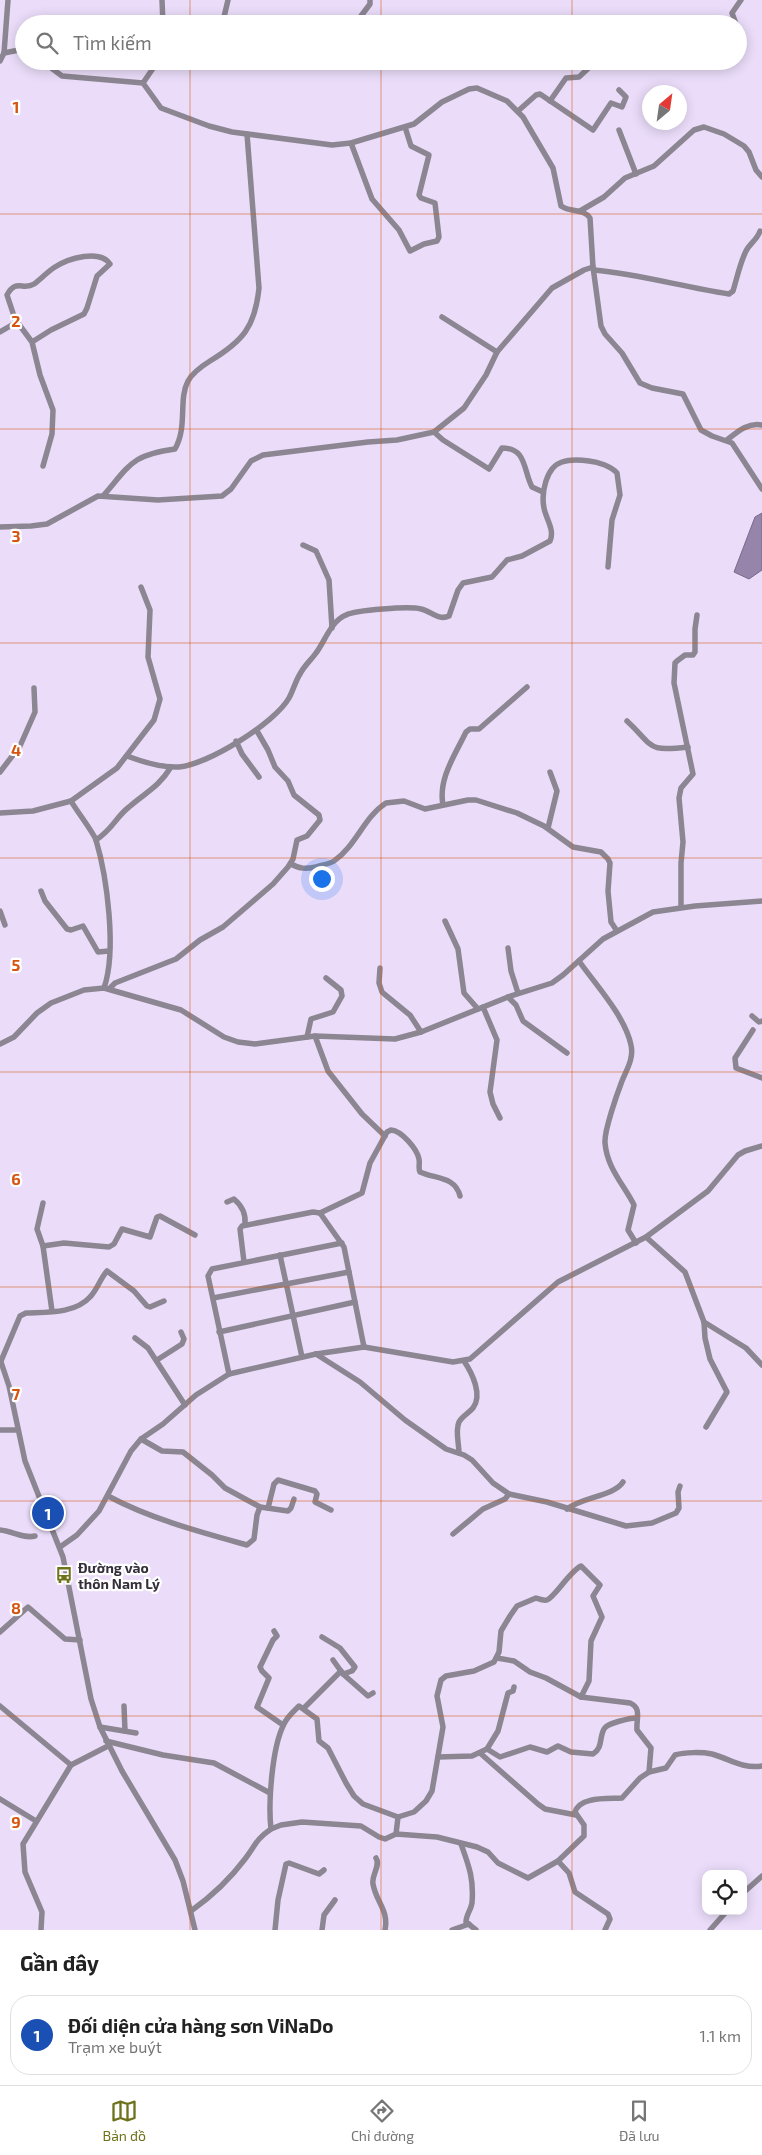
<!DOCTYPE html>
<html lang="vi">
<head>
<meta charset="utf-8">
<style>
  :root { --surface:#fff; --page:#f6f6f6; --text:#222; --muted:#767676; --line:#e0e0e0; --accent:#6e731b }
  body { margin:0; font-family:"Exo 2",sans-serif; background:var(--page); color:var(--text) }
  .controls { position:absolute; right:15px; bottom:15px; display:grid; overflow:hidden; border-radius:10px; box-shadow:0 2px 12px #0003 }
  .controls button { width:45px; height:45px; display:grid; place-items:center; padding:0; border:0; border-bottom:1px solid var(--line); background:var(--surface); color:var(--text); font:25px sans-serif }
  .compass { position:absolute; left:642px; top:85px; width:45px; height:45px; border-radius:50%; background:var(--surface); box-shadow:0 2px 12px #0003; rotate:29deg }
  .you { position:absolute; left:321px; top:878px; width:18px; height:18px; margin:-12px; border:4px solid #fff; border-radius:50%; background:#1a73e8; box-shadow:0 0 0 8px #1a73e833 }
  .badge { display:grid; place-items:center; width:32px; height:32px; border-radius:50%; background:var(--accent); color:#fff; font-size:16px; font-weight:700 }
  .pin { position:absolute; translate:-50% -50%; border:2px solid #fff; box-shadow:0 1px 5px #0006 }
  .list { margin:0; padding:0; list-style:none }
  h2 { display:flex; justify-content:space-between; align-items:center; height:65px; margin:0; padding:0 20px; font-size:21px }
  h2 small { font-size:16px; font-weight:400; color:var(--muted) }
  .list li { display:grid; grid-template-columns:32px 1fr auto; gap:15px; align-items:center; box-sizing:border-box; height:80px; margin:0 10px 10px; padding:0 10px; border:1px solid var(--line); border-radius:20px }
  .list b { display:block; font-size:19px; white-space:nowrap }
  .list p { margin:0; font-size:16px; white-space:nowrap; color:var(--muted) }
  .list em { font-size:16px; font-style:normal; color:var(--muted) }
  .icon { flex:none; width:28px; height:28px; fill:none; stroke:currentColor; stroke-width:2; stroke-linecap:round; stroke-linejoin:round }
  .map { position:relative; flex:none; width:762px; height:1930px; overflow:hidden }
  .search { position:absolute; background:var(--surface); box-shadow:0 2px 12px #0003; left:15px; right:15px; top:15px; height:55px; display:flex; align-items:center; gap:12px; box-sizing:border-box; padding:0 18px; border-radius:28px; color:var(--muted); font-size:19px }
  .sheet { height:155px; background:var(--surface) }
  nav { display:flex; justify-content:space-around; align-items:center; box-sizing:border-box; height:70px; border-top:1px solid var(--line); background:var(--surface); font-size:14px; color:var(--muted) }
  nav a { display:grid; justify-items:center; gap:2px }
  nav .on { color:var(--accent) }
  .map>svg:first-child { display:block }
  .water { fill:#9684ab; stroke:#796a89 }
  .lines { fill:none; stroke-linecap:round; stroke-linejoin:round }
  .minor { stroke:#8c8692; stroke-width:5.5 }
  .grid { fill:none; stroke:#d65511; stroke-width:1; stroke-opacity:0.55 }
  .labels { text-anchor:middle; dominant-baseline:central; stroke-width:4.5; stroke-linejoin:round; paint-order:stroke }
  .poi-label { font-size:14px; font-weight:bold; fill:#342f3a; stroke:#fff; text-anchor:start }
  .grid-label { font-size:16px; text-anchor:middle; font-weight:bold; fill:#d65511; stroke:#fff; stroke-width:4.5; stroke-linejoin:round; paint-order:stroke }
</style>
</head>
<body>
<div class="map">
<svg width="762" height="1930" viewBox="0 0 762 1930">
  <rect width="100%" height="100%" fill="#ebddfa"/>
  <!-- water -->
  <path class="water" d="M762,513V570L749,579L734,572L755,517Z"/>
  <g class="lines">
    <!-- minor -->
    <g class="minor">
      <path d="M162,0L163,24"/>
      <path d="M361,16L370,4V0"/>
      <path d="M219,24L224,17L228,0"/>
      <path d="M736,24L732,13L741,0"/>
      <path d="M738,29L744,42"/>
      <path d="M4,53L24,49"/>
      <path d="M0,61L4,53L8,0"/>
      <path d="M42,61L62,76L143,83L158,61"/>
      <path d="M143,83L161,108L209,126L232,132L332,145L351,143L414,124L442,102L469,89L477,88L507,101L523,117L553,168L561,206C571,213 583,208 590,218L593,267L601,326L605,334L622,353L640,383L652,388L683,394L701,430L712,436L732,443L762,489"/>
      <path d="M550,101L566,78L579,77L596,61"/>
      <path d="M518,111L536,95L540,94L593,130L611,103L622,107L626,97L619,90"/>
      <path d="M619,130L636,174"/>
      <path d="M351,143L372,199L399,230L410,251L424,244L437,241L439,237L435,203L421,198L419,195L429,155L411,146L405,127"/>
      <path d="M580,211L604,197L625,178L654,166L694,130L704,127L724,134L744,146L749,152L756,170L762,177"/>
      <path d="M594,270C639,274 683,287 729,294L733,291C737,278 740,263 746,251C750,243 757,240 760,231"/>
      <path d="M442,317L497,352"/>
      <path d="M0,332L17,322"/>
      <path d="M32,342L51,330L84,314L87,308L97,276L110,264C100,249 69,258 55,267C47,272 41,279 34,284C23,291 16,278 7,295L15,319L32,342L40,375L53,410L52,434L43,466"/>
      <path d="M434,432L443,440L489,469L502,448C527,448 523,470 532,487L543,492"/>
      <path d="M727,440C737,432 748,422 762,425"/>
      <path d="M103,496C130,465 131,455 175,449C188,426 178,400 188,381C193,372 202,366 210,361C243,341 255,327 259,288L247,134"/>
      <path d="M0,527L31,526L47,524L98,496L158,500L222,496L231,489L251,461L263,455L368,442L397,440L434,432L464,408L486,375L497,352L552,288L584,270L593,267"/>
      <path d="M303,545L316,551L329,580L332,628"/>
      <path d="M627,721C655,747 646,752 688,747"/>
      <path d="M236,741L242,754L259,777"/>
      <path d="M127,756C143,762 162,768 179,767C207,765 275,723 289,698C293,691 295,682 300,674C304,666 311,660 316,653C325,641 331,621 346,615C356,610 409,606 421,609C431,611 438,621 449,616L458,590L463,583L492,577L507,560L522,556L550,541C555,530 546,519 544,508C541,493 546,467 562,462C571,459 581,460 589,461C598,462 611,466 617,473L620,495L612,520L608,567"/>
      <path d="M0,772L20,746L35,712L34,688"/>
      <path d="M71,801C76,810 93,832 96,840C107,877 117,951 104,988"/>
      <path d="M443,805C438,779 455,755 466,732L470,729H479L527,687"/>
      <path d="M0,813L33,811L71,801L117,768L154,720L160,699L148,657L150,610L141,587"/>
      <path d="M548,828L557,791L550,772"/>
      <path d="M96,840C113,829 115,818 129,807C146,792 158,788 171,767"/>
      <path d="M291,864C300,869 305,869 316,867C322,865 329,864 334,861C356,846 364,817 386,803L404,801L425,809L468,800H476L517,813L544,826L573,847L601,852L608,859L610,863L608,891L611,922L617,931"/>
      <path d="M41,891L45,901L67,929L71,930L83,926L98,952L109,951"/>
      <path d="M681,907V863L683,842L679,798L681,788L693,774L674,683L675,663L677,661L685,655H693L695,652V629L697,615"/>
      <path d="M0,911L5,925"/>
      <path d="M445,921L458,949L464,993L478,1009"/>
      <path d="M508,948L511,971L518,993"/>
      <path d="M579,961C595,984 625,1016 631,1045C634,1058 627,1069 622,1081C617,1094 604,1131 605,1143C607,1168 624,1185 634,1205L628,1230L636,1243"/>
      <path d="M380,968L379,983L382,992L410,1015L421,1032"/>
      <path d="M109,989L115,983L176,959L200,940L223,927L273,884L288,867L293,859L297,840L307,836L320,820L319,815L294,795L288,781L275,767L268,750L257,731"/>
      <path d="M508,997L516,1005L523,1021L567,1053"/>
      <path d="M483,1007L497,1040L490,1092L493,1104L500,1118"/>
      <path d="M752,1016L759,1022L762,1021"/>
      <path d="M753,1030L735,1058L736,1068L762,1078"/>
      <path d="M315,1036L328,1071L362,1114L385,1136"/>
      <path d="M307,1037L311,1019L333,1012L342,996L341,990L326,978"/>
      <path d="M0,1044L14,1037L37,1013L51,1003L84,990L104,988L181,1010L224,1037L238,1042L255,1044L315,1036L395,1039L421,1032L508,997L552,983L563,975L603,939L653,912L695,906L762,901"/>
      <path d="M227,1202L234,1199C241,1205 246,1214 245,1224"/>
      <path d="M43,1203L37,1229L43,1246L52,1311"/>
      <path d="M320,1213L344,1247L364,1347"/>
      <path d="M646,1237L685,1272L704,1322L746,1348L762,1365"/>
      <path d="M43,1246L64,1243L109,1247L114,1244L122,1229L150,1237L157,1217L160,1216L195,1235"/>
      <path d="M280,1255L302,1357"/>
      <path d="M244,1262L240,1229L242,1226L313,1212L320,1213L362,1193L370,1163L387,1132L391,1130C402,1131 417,1149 419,1159C420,1164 418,1168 420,1172C435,1179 455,1176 460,1196"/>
      <path d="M213,1298L349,1272"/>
      <path d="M704,1322L705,1338L710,1359L727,1392L706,1427"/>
      <path d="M219,1332L355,1302"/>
      <path d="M135,1338L148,1348L185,1405"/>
      <path d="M316,1354L360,1382L405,1420L446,1449L464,1455L472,1460L493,1483L509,1494L547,1502L626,1526L652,1523L676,1513L679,1508L678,1492L680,1486"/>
      <path d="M0,1359L9,1386L25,1461L63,1557L91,1699L100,1727L122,1771L175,1860L183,1881L195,1930"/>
      <path d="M157,1360L182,1344L184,1339L181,1332"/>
      <path d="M1,1361L20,1316L26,1313C46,1312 75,1314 90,1297C97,1290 100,1279 107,1271L134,1291L147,1306L150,1307L164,1301"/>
      <path d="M229,1374L208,1276L212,1269L342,1243"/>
      <path d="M0,1430H18"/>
      <path d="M141,1439L162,1451L183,1452L212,1475L225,1488L260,1507L288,1511L291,1508L294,1499"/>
      <path d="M459,1453C459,1444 455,1430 459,1422C462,1416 469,1413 473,1408C483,1395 472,1373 464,1361"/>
      <path d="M108,1496C151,1519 200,1532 247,1545L254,1539L257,1515L260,1507"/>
      <path d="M268,1508L274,1484L278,1480L315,1491L317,1494L315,1502L331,1510"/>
      <path d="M567,1509C582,1497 614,1496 623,1482"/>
      <path d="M0,1530C12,1531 24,1539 35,1536"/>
      <path d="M453,1534L483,1509L505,1499L509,1494"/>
      <path d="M60,1547L77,1535L99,1511L131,1451L141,1439L163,1424L196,1395L229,1374L316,1354L364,1347L453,1362L470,1359L558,1282L646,1237L708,1191L738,1155L745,1151L762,1146"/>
      <path d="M274,1631L277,1636L273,1640L260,1667L262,1671L269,1678L257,1707L283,1725"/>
      <path d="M0,1632L28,1607L65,1639L80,1640"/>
      <path d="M322,1637L340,1648L355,1667L352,1671L343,1674"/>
      <path d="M497,1658L514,1661L530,1672L546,1678L581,1697L630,1703C642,1708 636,1719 637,1730L651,1748L649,1772"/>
      <path d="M333,1660L343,1674L368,1696L373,1693"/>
      <path d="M0,1706L71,1765L23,1844L25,1872L42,1912L41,1930"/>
      <path d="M124,1706L125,1731"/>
      <path d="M304,1708L341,1671"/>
      <path d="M100,1727L136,1733"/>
      <path d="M106,1741L163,1755L214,1763L270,1793"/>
      <path d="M487,1749L498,1731L508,1693L513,1691L514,1687"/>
      <path d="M480,1753L538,1804L545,1809L576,1815"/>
      <path d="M438,1757L472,1756L487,1749L500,1757L530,1747L547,1752L558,1746L571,1752L593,1754C603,1748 599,1738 604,1729C607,1723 630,1718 637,1718"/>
      <path d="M71,1765L108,1746"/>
      <path d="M0,1799L36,1821"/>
      <path d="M271,1829L281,1825L302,1822L361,1826L379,1837L385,1839L396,1834L437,1837L477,1847L488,1852L498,1863L528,1878L558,1861L584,1836V1825L575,1812C580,1796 608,1799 622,1798L640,1778L649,1772L666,1768L675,1755C685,1752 702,1752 712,1754C730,1759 742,1769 762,1766"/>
      <path d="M396,1834L398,1817"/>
      <path d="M461,1844C469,1866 474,1879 472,1903C471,1910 466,1915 466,1922L476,1930"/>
      <path d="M376,1858C381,1866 371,1875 373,1884C376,1902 389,1910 385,1930"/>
      <path d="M558,1861L569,1873L575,1892L608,1914L610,1919L605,1930"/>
      <path d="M743,1893L762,1876"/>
      <path d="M191,1911C212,1896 230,1879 245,1859C256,1845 255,1840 271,1829C268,1803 272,1747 284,1724C287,1717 293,1712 299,1706L317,1719L319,1741L328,1748L346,1783L354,1796L363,1804L398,1817L414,1812L426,1801L432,1791L443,1727L437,1696L441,1680L446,1676L474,1671L494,1662L499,1652L501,1631L510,1616L517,1606L536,1598C539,1599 544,1601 547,1600C555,1597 569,1572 581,1566L600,1585L593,1596L602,1617L591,1641L589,1681L581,1697"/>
      <path d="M275,1930L278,1900L286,1864L289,1863L319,1874L324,1870"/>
      <path d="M322,1930L324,1915L335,1900"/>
      <path d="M452,1930L469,1924"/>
      <path d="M710,1930L727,1911"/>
    </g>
  </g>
  <!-- grid -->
  <path class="grid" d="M190,0V24M381,0V24M572,0V24M190,61V1930M381,61V1930M572,61V1930M0,214H762M0,429H762M0,643H762M0,858H762M0,1072H762M0,1287H762M0,1501H762M0,1716H762"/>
  <!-- icons -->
  <defs>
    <g id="bus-bare" transform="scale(1.35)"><path d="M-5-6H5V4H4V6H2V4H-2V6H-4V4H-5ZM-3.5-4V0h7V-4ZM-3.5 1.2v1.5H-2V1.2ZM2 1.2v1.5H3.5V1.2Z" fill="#6e731b" stroke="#fff" stroke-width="2.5" paint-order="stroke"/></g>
  </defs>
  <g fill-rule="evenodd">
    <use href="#bus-bare" x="64" y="1575"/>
  </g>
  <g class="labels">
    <!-- poi labels -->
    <g class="poi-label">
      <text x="78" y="1567">Đường vào<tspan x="78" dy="16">thôn Nam Lý</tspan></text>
    </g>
  </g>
  <g class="grid-label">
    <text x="16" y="113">1</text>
    <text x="16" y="327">2</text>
    <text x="16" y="542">3</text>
    <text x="16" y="756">4</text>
    <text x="16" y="971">5</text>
    <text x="16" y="1185">6</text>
    <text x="16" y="1400">7</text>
    <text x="16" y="1614">8</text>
    <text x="16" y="1828">9</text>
  </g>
</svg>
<div class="controls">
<button><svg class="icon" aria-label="locate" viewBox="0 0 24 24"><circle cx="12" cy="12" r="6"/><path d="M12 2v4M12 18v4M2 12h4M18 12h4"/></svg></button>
</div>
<svg class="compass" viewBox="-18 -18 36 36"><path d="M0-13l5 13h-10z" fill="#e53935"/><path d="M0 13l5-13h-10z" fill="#767676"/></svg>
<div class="you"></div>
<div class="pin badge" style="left:48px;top:1513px;background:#1a4fb4">1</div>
<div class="search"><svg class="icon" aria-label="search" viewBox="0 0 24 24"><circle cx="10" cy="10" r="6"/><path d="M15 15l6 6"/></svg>Tìm kiếm</div>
</div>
<section class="sheet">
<h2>Gần đây<small></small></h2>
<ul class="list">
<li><span class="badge" style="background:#1a4fb4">1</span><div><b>Đối diện cửa hàng sơn ViNaDo</b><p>Trạm xe buýt</p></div><em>1.1 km</em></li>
</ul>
</section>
<nav>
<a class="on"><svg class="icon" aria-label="map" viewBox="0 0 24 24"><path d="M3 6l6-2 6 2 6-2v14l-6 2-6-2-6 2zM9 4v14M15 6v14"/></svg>Bản đồ</a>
<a><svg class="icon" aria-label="directions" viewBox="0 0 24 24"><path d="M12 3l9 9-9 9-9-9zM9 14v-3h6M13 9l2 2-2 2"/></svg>Chỉ đường</a>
<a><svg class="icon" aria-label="saved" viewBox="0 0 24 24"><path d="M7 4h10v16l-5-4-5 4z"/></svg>Đã lưu</a>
</nav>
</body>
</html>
